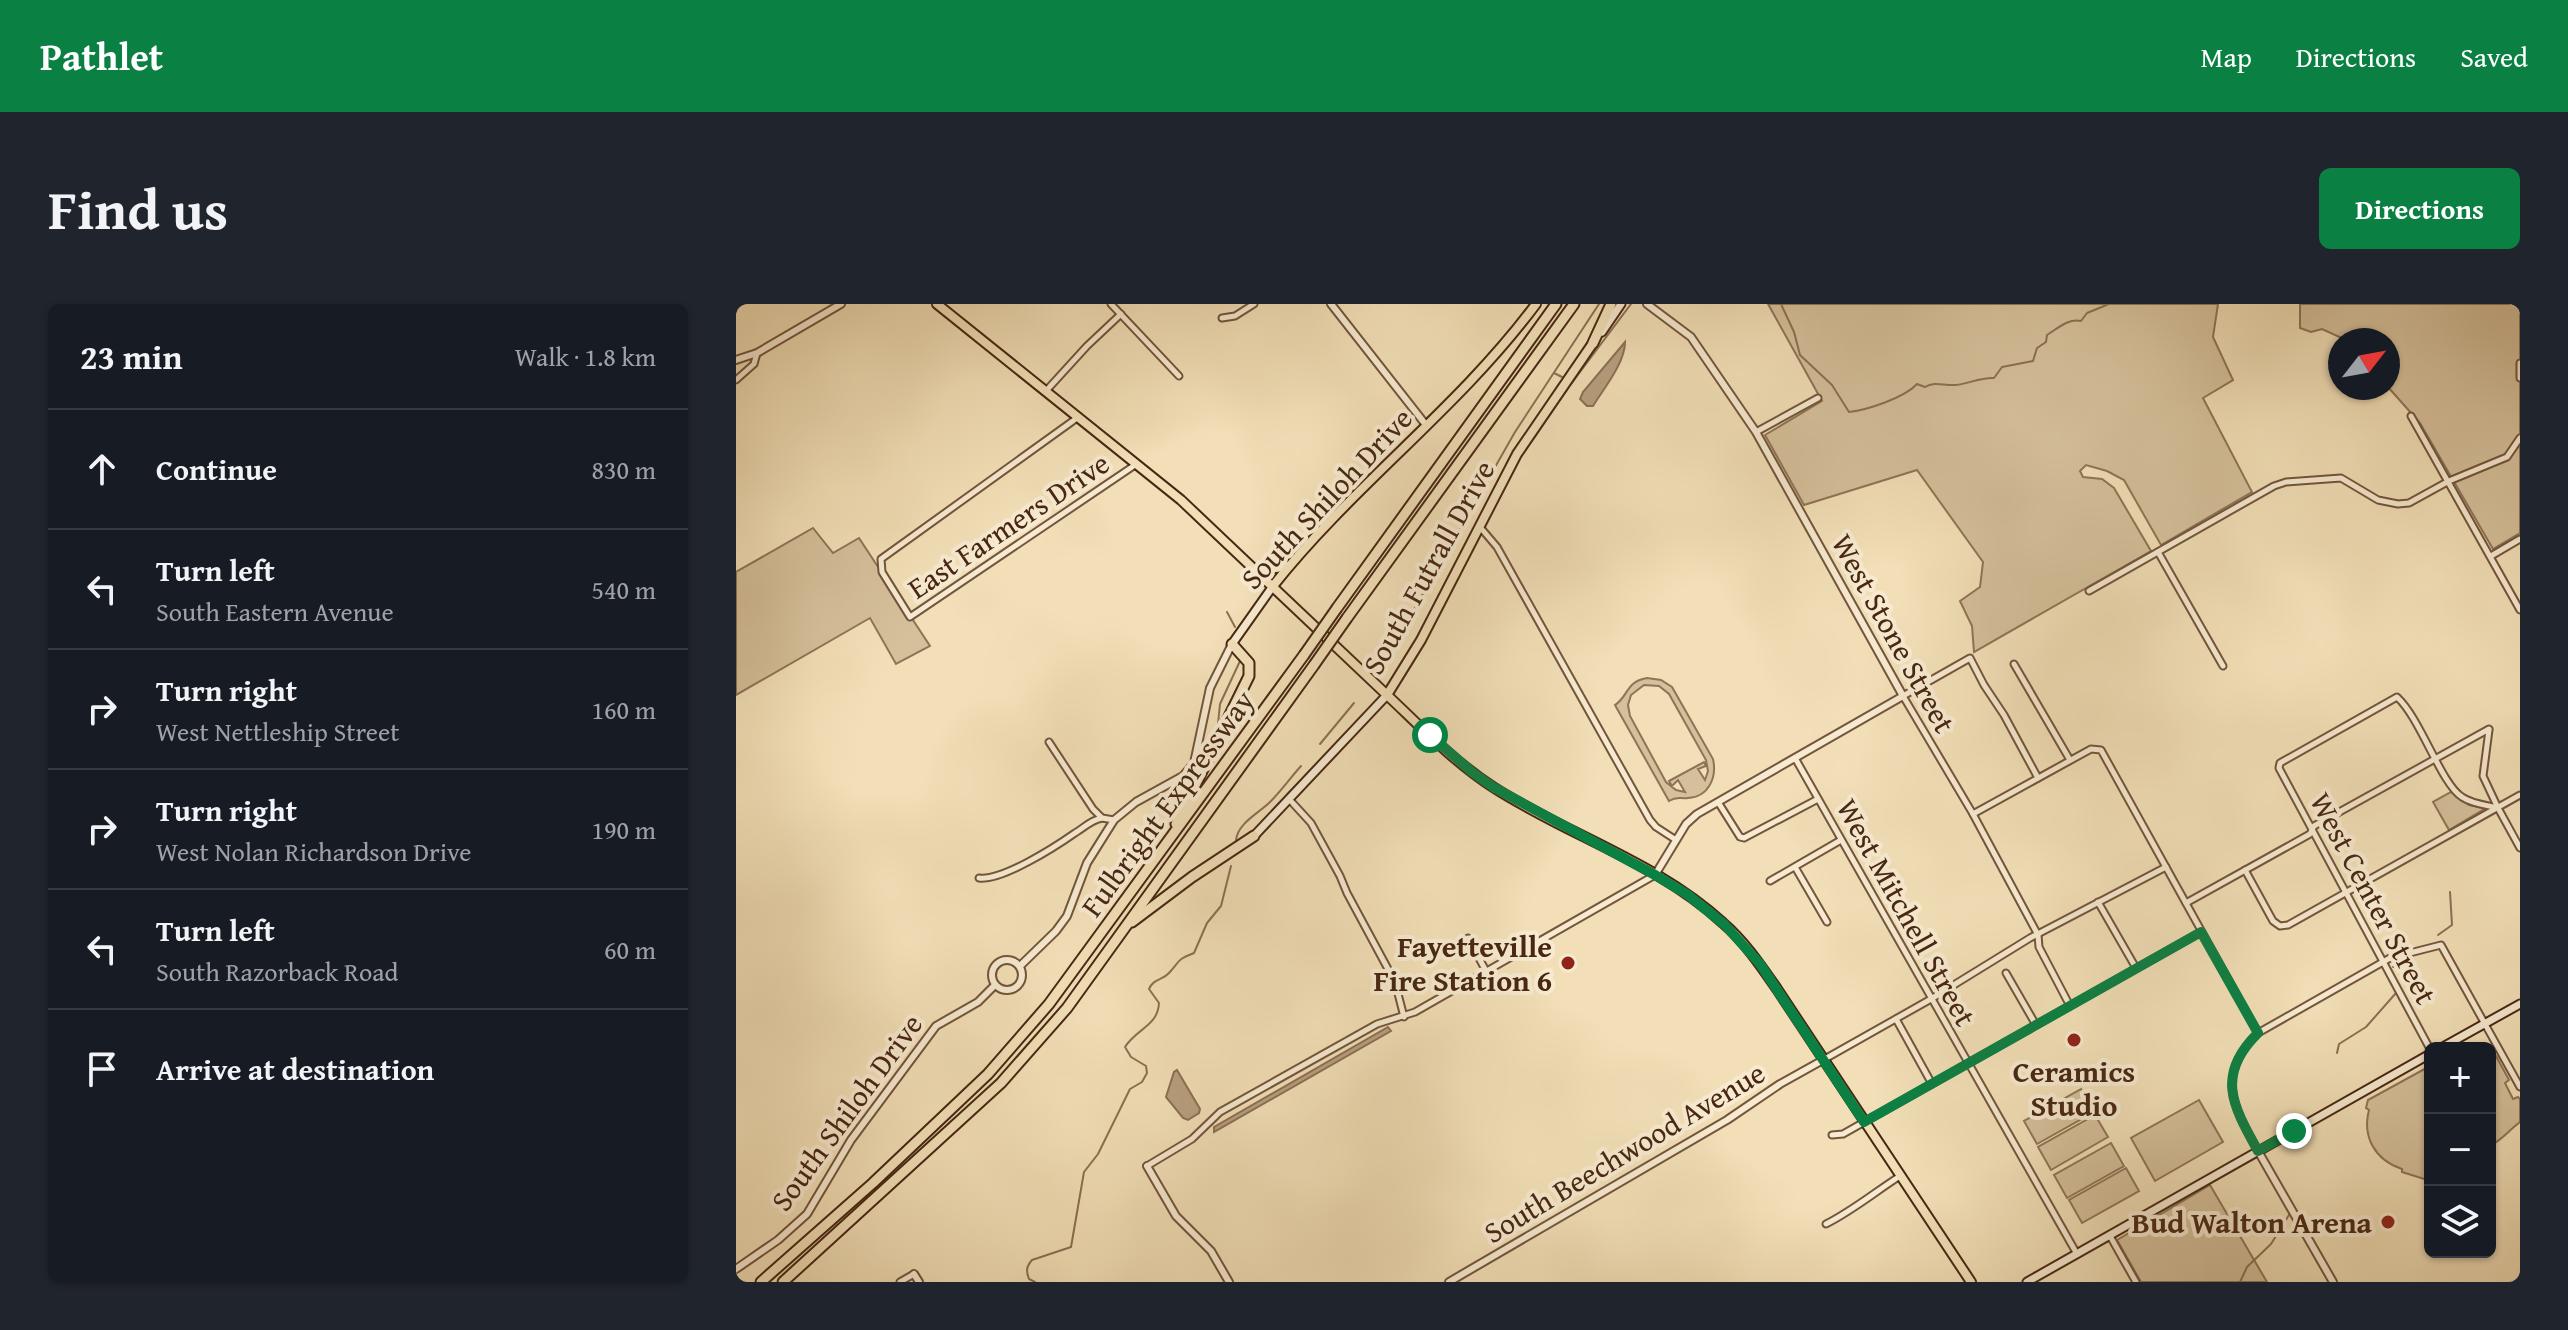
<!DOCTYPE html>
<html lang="en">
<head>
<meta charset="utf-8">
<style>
  :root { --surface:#171b24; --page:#20242c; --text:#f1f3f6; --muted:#9ea1a6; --line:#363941; --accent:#0b8043 }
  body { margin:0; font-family:"Gentium Book Plus",serif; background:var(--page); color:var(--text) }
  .controls { position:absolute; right:24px; bottom:24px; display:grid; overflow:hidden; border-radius:12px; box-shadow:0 2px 6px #0004 }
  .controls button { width:72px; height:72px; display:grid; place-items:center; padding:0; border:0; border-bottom:2px solid var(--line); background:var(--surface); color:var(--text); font:40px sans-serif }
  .compass { position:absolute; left:1592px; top:24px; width:72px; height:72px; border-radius:50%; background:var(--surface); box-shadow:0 2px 6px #0004; rotate:59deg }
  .stop { position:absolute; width:24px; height:24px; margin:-18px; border:6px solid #0b8043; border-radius:50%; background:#fff }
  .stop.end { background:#0b8043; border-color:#fff; box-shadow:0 2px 8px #0008 }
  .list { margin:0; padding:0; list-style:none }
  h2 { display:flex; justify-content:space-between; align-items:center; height:104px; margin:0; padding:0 32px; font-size:34px }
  h2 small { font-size:26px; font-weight:400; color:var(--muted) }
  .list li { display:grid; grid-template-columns:52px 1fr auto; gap:24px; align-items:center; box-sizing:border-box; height:120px; padding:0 32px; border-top:2px solid var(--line) }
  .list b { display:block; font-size:30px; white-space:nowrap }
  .list p { margin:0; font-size:26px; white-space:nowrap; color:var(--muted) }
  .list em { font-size:26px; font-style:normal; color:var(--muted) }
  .icon { flex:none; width:44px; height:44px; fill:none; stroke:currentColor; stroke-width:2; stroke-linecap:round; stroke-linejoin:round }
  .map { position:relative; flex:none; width:1784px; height:978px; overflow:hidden; border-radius:12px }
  header { display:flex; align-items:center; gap:48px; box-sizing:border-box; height:112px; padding:0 40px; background:var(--accent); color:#fff }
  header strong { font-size:38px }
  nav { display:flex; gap:44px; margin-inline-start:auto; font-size:28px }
  .intro { display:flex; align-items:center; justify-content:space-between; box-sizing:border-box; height:192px; padding:0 48px }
  h1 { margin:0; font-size:56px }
  .button { padding:20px 36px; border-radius:12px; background:var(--accent); color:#fff; font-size:28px; font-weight:700 }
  main { display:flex; gap:48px; padding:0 48px }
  aside { flex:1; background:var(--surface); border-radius:12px; box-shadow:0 2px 6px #0004 }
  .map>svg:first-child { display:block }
  .green { fill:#d5c09b; stroke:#8e7457; stroke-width:2; fill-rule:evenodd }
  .water { fill:#b8a07f; stroke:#8b7054; stroke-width:2 }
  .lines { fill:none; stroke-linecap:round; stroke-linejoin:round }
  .stream { stroke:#8b7054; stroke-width:2 }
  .minor-casing { stroke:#72553c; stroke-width:9 }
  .tertiary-casing { stroke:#72553c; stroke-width:10 }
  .secondary-casing { stroke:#472713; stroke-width:11 }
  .primary-casing { stroke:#472713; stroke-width:12 }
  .trunk-casing { stroke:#472713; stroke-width:12 }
  .motorway-casing { stroke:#472713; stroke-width:13 }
  .minor { stroke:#f7ead0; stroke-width:5 }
  .tertiary { stroke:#f7ead0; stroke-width:6 }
  .secondary { stroke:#f7ead0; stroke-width:7 }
  .primary { stroke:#f2dfb7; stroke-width:8 }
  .trunk { stroke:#f2dfb7; stroke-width:8 }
  .motorway { stroke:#f2dfb7; stroke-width:9 }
  .motorway-bridge-casing { stroke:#472713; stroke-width:13; stroke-linecap:butt }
  .motorway-bridge { stroke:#f2dfb7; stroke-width:9 }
  .route { stroke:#0b8043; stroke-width:10 }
  .poi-dot { fill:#8f2418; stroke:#f7ead0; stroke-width:3 }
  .labels { text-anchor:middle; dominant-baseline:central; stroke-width:8; stroke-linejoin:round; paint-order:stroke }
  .street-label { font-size:30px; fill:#472713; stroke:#f7ead0 }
  .poi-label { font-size:30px; font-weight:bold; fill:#472713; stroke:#f7ead0; text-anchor:end }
</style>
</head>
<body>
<header>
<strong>Pathlet</strong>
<nav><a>Map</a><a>Directions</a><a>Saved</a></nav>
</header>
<div class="intro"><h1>Find us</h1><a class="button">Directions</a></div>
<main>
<aside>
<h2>23 min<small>Walk · 1.8 km</small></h2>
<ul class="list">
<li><svg class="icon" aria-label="ahead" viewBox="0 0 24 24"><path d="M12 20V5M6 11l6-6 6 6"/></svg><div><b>Continue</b></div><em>830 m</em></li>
<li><svg class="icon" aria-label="left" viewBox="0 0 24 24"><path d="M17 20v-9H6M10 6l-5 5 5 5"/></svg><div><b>Turn left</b><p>South Eastern Avenue</p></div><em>540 m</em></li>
<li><svg class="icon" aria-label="right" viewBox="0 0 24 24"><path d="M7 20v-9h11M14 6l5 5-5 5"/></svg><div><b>Turn right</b><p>West Nettleship Street</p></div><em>160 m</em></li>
<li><svg class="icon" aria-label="right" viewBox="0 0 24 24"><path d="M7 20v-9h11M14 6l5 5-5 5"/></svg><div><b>Turn right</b><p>West Nolan Richardson Drive</p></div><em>190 m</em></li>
<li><svg class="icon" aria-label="left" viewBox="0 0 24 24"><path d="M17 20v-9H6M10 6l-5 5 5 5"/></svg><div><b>Turn left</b><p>South Razorback Road</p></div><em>60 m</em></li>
<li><svg class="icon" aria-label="arrive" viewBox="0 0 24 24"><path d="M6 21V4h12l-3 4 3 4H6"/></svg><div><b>Arrive at destination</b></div></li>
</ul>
</aside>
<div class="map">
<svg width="1784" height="978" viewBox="0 0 1784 978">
  <rect width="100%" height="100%" fill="#f2dfb7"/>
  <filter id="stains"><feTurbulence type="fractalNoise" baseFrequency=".0025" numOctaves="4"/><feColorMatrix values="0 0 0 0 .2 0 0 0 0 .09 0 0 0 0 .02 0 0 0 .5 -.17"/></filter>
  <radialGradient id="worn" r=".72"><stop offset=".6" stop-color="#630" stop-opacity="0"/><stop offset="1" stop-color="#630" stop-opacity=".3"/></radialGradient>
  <!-- green -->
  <g class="green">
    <path d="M1032,0H1482L1477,33L1497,76L1467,94L1516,188L1425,241L1388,176L1371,167L1350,161L1344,167L1347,173L1366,175L1378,184L1415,247L1238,348L1236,322L1224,297L1244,283L1247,258L1181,166L1068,201L1029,131L1086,97Z"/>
    <path d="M1564,0H1784V229L1757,245L1684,119L1652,83V36H1610L1586,25L1575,28L1564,24Z"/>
    <path d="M77,224L97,249L123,234L194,342L160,360L134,314L0,391V268Z"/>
    <path d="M911,374L925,376L936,383L977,455C981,473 973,493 952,494C943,495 941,492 933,497L879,401C893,392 889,378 911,374ZM908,381L923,382L933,390L970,456L972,467L969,476L962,465L970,462L968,458L933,477L936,482L942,476L949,488L940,486L930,478L894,412L892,401L895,391Z"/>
    <path d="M1715,488L1733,501L1750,504L1713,526L1697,498Z"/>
    <path d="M1760,752L1773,776L1769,779L1777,795L1782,793L1784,795V818C1772,827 1767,835 1754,842V753Z"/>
    <path d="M1694,762V872L1688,875L1666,868V865C1639,856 1626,833 1633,806L1630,804L1632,796Z"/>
    <path d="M1345,785L1358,808L1301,840L1288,817Z"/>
    <path d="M1463,796L1487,838L1419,877L1395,834Z"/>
    <path d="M1359,811L1372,833L1315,866L1302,843Z"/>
    <path d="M1375,839L1388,862L1331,894L1318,871Z"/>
    <path d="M1390,864L1403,887L1346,919L1333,896Z"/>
    <path d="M1474,881L1531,978H1405L1381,936Z"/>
  </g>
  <!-- water -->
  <g class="water">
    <path d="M889,38C889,59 868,84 857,102H851L844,95L847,88Z"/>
    <path d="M652,723L655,727L478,828V823Z"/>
    <path d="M441,766L464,805L463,809L452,816L447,814L430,793L438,768Z"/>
  </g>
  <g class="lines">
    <!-- stream -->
    <g class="stream">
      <path d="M1045,0L1058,28L1064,51L1096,81L1113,108C1131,106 1168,94 1181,80L1189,83C1199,77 1208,82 1220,81C1232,80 1245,73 1258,74L1266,63L1297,57L1301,44L1310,38L1311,31C1321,25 1332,14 1345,17L1351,9L1373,0"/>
      <path d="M818,69L826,73"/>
      <path d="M835,80L895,0"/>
      <path d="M491,308L499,323"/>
      <path d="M647,360L779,128L863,0"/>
      <path d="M482,420L484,400L504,357"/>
      <path d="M584,440L618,399"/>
      <path d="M500,536C502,519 523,509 534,498C545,487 555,473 565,462"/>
      <path d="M1702,631L1716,621L1714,588"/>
      <path d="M1657,663L1675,656"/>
      <path d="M1601,749L1603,740L1630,723L1660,689"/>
      <path d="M299,978L293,975C290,967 290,963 296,956L335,943L348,868L362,850L394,785L406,778L411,769L410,762L395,753L389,743C400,725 422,722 423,699L413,685C418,674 426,677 433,669C445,656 440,656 458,649L471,619L485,602L495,562"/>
      <path d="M1504,978L1511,963L1535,940L1553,911"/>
    </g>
    <!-- minor casing -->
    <g class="minor-casing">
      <g id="minor">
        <path d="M375,0L443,72"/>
        <path d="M486,14L499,12L518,0"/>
        <path d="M1784,59V74"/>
        <path d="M0,76L18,60L21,49"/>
        <path d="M309,88L351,42L385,10"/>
        <path d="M1675,112L1784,306"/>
        <path d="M341,114L145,255L146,268L174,313L399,161"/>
        <path d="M1020,128L1082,94"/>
        <path d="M744,223L761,243L914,516L920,523L940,536"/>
        <path d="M1422,248L1487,362"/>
        <path d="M1755,252L1784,235"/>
        <path d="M1353,287L1538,182L1550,178L1605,174L1642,196L1662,200L1673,199L1713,177L1771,153L1784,134"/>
        <path d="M1278,360L1334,456"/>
        <path d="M1753,426L1747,472L1762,504"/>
        <path d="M313,438L357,505L366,514L378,516"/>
        <path d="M1059,454L1341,950"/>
        <path d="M1302,474L1268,411L1248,381L1234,354L1167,392L1237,510L1302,631L1303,643L1334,702"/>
        <path d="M553,495L575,519L604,572L611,589L659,678L668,713"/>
        <path d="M982,498L1004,533L1008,534L1082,495"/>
        <path d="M1237,510L1355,445L1365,446L1522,729"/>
        <path d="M1059,563L1091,618"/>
        <path d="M1509,566L1537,617L1544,622L1552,621L1784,491"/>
        <path d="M243,574C266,577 319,543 339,529C349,523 355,516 366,514"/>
        <path d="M1034,577L1105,536"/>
        <path d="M1362,598L1400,664"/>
        <path d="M1450,599L1574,530L1578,522L1753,425"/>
        <path d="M732,634L750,667"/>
        <path d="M1270,669L1300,721"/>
        <path d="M1160,715L1196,780"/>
        <path d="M1694,745L1543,464L1544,459L1661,393C1685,415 1705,480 1726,493C1736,500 1750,501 1762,504L1784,544"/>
        <path d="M1087,756L1195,695L1294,634L1430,563"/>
        <path d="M1096,831L1107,830L1465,628"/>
        <path d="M1522,847C1497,802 1479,771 1522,729L1654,654L1705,641L1784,783"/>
        <path d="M411,862L456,835L484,808L641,720L679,708L919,571"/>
        <path d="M1090,920C1116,907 1139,888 1164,872"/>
        <path d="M1374,932L1400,978"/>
        <path d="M164,978L178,970"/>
      </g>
    </g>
    <!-- tertiary casing -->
    <g class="tertiary-casing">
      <g id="tertiary">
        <path d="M595,0L690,121"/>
        <path d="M911,0L955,33L1020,128L1167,392L961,510L950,520L919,571"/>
        <path d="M0,56L21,49L105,0"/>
        <circle cx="271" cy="671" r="15"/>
        <path d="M284,662L320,627L331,612L351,559L378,516L400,498L447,472L458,459L474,384L496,340"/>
        <path d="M1522,847L1597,978"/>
        <path d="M411,862L440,912L475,947L493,978"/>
        <path d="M0,965L42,936L71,910L115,836L200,722L242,698L259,681"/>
        <path d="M178,970L183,978"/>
        <path d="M713,978L991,816L1044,780L1087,756"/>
      </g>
    </g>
    <!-- secondary casing -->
    <g class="secondary-casing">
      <g id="secondary">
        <path d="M866,28L885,0"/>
        <path d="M496,340L537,282"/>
        <path d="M518,532L651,391"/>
        <path d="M1705,744L1784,700"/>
        <path d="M1291,978L1694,750"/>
      </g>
    </g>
    <!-- primary casing -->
    <g class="primary-casing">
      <g id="primary">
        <path d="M521,267L553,262"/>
        <path d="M651,391C684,422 717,457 757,483C831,531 921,558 987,619C1009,638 1025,662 1041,685L1235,978"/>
      </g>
    </g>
    <!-- trunk casing -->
    <g class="trunk-casing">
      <g id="trunk">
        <path d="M201,0L445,196L651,391L685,336L781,150L857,39"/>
        <path d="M537,282C617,181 723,104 800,0"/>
      </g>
    </g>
    <!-- motorway casing -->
    <g class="motorway-casing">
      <g id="motorway">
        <path d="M857,39L875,0"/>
        <path d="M601,304L820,0"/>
        <path d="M611,314L838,0"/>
        <path d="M440,520L513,372V359L496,340"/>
        <path d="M396,618L456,573L518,532"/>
        <path d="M25,978L137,879L252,770L313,700L568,351"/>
        <path d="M47,978L265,779L331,704L578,361"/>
      </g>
    </g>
    <!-- minor -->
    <use href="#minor" class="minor"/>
    <!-- tertiary -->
    <use href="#tertiary" class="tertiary"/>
    <!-- secondary -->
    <use href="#secondary" class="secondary"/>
    <!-- primary -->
    <use href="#primary" class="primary"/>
    <!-- trunk -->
    <use href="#trunk" class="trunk"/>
    <!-- motorway -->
    <use href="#motorway" class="motorway"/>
    <!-- motorway-bridge casing -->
    <g class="motorway-bridge-casing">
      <g id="motorway-bridge">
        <path d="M568,351L601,304"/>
        <path d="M578,361L611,314"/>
      </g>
    </g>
    <!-- motorway-bridge -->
    <use href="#motorway-bridge" class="motorway-bridge"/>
  </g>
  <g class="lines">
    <!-- route -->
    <path class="route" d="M694,431L736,468L757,483L919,571L952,591L989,621L1024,660L1128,818L1465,628L1522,729C1479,771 1497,802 1522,847L1558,827"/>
  </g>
  <!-- markers -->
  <g class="poi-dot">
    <circle cx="832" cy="659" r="8"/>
    <circle cx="1338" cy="736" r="8"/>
    <circle cx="1652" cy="918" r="8"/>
  </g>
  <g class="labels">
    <!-- street labels -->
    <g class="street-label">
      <text transform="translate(590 194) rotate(-47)">South Shiloh Drive</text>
      <text transform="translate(272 221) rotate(-34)">East Farmers Drive</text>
      <text transform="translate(692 263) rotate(-61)">South Futrall Drive</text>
      <text transform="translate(1158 329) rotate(61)">West Stone Street</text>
      <text transform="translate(431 499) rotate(-54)">Fulbright Expressway</text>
      <text transform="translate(1638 594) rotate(62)">West Center Street</text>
      <text transform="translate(1171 608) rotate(61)">West Mitchell Street</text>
      <text transform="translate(110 808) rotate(-54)">South Shiloh Drive</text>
      <text transform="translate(888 848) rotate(-31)">South Beechwood Avenue</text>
    </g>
    <!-- poi labels -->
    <g class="poi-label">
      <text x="816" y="642">Fayetteville<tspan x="816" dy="34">Fire Station 6</tspan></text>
      <text x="1338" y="767" text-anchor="middle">Ceramics<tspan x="1338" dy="34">Studio</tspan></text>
      <text x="1636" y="918">Bud Walton Arena</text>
    </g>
  </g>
  <rect width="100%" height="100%" filter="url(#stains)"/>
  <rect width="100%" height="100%" fill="url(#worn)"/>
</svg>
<div class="controls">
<button>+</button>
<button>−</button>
<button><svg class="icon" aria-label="layers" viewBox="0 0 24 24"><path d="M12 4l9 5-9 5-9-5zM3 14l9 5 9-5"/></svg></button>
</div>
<svg class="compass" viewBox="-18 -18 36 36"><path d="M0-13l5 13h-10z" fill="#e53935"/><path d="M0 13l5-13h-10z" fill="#9ea1a6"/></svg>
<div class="stop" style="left:694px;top:431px"></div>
<div class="stop end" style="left:1558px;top:827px"></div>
</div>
</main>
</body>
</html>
